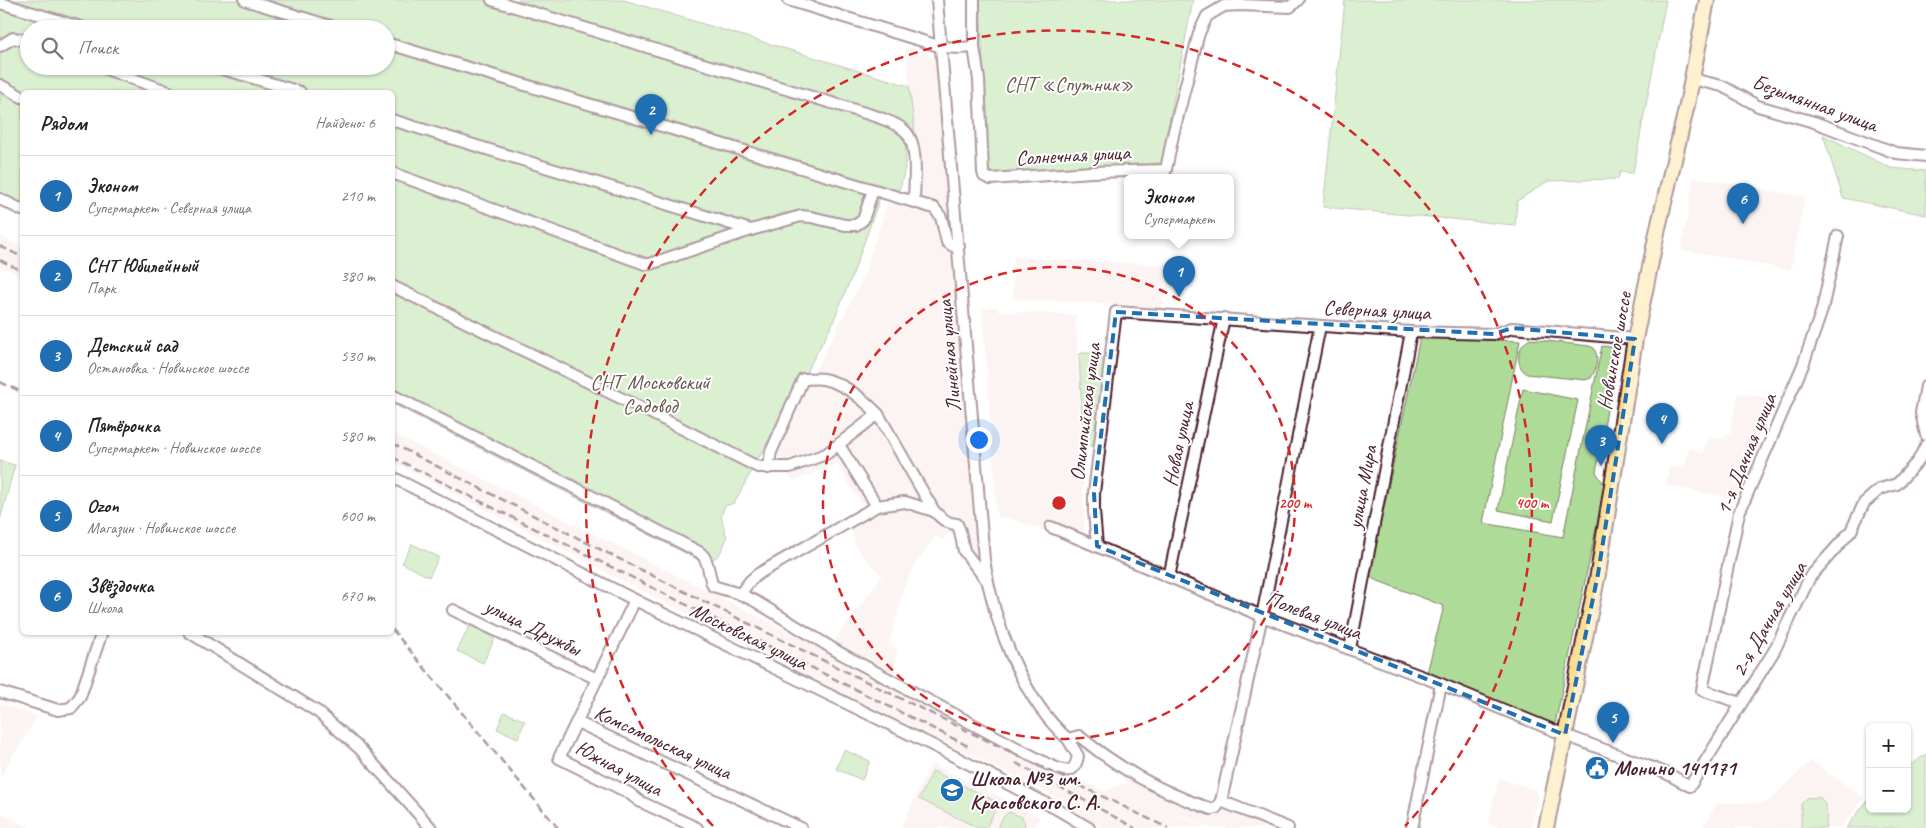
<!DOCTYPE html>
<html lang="ru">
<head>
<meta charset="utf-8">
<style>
  :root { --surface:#fff; --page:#f2f2f2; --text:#222; --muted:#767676; --line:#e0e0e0; --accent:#1f6fb2 }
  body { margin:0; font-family:Caveat,sans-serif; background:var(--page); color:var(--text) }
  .controls { position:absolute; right:15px; bottom:15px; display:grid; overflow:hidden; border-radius:8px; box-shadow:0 1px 4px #0004 }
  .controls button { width:45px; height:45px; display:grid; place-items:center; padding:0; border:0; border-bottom:1px solid var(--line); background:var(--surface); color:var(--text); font:25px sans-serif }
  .you { position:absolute; left:978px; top:439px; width:18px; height:18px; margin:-12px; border:4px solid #fff; border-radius:50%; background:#1a73e8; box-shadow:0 0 0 8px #1a73e833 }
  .badge { display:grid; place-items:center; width:32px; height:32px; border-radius:50%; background:var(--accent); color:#fff; font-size:16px; font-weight:700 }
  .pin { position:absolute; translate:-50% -41px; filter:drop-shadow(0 1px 2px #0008) }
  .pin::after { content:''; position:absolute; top:26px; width:18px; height:15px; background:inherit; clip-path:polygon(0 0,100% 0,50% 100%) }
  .popup { position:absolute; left:1124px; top:174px; width:110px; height:65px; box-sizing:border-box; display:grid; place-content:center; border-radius:8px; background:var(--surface); filter:drop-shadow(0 1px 4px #0005); font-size:16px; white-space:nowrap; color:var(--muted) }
  .popup b { font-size:19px; color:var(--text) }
  .popup::after { content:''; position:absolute; left:50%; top:100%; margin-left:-10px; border:10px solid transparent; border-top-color:var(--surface) }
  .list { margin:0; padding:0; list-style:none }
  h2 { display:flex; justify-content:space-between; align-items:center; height:65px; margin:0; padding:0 20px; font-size:21px }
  h2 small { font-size:16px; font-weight:400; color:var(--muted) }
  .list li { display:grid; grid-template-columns:32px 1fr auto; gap:15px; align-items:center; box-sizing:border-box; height:80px; padding:0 20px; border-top:1px solid var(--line) }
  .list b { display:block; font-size:19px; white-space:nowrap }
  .list p { margin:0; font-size:16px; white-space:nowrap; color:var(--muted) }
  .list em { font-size:16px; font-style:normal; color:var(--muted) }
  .icon { flex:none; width:28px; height:28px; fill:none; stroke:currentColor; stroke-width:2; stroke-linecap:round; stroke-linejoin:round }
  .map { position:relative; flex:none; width:1926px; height:828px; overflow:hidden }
  .search { position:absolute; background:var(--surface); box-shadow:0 1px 4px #0004; left:20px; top:20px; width:375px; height:55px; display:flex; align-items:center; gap:12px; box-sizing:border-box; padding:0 18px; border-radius:28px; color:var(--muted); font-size:19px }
  .panel { position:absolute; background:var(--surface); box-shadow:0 1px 4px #0004; left:20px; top:90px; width:375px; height:545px; border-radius:8px }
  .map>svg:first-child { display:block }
  .built { fill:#f8e7e4 }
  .green { fill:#afdb99; stroke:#7c7d62 }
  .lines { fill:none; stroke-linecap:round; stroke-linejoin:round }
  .minor-casing { stroke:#4a1f2b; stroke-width:14 }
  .major-casing { stroke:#4a1f2b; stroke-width:18 }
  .minor { stroke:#fff; stroke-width:10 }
  .major { stroke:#fbdf96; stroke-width:14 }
  .rail { stroke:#4a1f2b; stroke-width:2.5; stroke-dasharray:8 4; stroke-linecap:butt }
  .marked { fill:none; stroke:#1f6fb2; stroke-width:4; stroke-dasharray:10 6; stroke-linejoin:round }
  .ring { fill:none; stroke:#d62828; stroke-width:2.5; stroke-dasharray:9 6 }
  .labels { text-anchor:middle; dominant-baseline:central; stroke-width:4; stroke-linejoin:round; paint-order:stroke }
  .park-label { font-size:21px; fill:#68574c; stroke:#fff }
  .street-label { font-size:21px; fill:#4a1f2b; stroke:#fff }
  .poi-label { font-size:21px; font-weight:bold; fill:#4a1f2b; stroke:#fff; text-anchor:start }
  .centre { fill:#d62828; stroke:#fff; stroke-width:2.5 }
  .ring-label { font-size:15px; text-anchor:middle; font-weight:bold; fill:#d62828; stroke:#fff; stroke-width:4; stroke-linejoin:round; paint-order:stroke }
</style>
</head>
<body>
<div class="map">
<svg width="1926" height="828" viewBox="0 0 1926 828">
  <rect width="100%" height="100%" fill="#fff"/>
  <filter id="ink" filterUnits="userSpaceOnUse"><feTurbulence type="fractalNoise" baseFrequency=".02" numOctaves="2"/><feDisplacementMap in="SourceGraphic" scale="10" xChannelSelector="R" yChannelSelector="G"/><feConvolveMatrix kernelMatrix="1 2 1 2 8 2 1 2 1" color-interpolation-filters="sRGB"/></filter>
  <g filter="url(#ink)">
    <!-- built -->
    <g class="built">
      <path d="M905,47L927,52L929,58H937L956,242L957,304L978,554H961L951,534L949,533L943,541L936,536L917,561L904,588L889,644L897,649L895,675L849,651L834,641L882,576L857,549L848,521L865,510L837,464L793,481L775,449L863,278L889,198L922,209Z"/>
      <path d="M1694,177L1805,197L1791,270L1681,250Z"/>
      <path d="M0,236L22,247V277L0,266Z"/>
      <path d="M1014,257L1165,265L1162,308L1012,298Z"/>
      <path d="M997,307L998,311L1076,315L1085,536L1053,523L1049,532L1006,517L997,518L982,308Z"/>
      <path d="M1738,393L1769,398L1755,455L1750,454L1739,500L1666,485L1669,466L1683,468L1689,448L1703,453L1709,437L1721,439L1730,433Z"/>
      <path d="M392,433L892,683L906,695L1047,765L1105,791L1126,783L1131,786L1109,764L1213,812L1225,810L1229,805L1284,828H1210L1163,807L1205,828H1102L1041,789L804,674L393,462Z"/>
      <path d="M0,703L37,716L0,778Z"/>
      <path d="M1811,761L1864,798L1841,828H1702L1717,803H1766Z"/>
      <path d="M931,763L1040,817L1035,828H901Z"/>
      <path d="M1499,778L1538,791L1532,828H1508L1488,824Z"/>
      <path d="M0,813L31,828H0Z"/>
    </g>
    <!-- green -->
    <g class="green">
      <path d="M0,0H624L909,86L915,132L906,138C906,158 906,174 898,192L883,189L854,271L831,327L734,503L725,506L721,516L727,538C721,552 719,560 703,562L393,404V180L645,268H658L749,236L798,222L787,212L659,255L648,258L634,254L393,169L392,92H180L108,66H386V29H29V37L10,34L0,38Z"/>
      <path d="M980,0H1193L1161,163L988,173Z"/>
      <path d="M1345,0H1666L1633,173L1620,172L1618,179L1548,181L1517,201L1515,225L1323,207Z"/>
      <path d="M18,42L29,46V66H84L156,92H22V216L0,205V53Z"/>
      <path d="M1823,135L1891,168L1926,171V215L1843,198Z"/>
      <path d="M1420,337L1520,341L1483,523L1563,537L1602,346L1618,348L1596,472L1605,486L1555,724L1427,673L1444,606L1373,579L1370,574Z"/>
      <path d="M1531,339L1589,346L1594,348C1599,358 1597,368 1591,378L1585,380L1527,374C1514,366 1517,344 1531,339Z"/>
      <path d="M1081,353C1090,353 1099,352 1105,359L1096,445L1093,447L1086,445L1083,441L1079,355Z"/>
      <path d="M1523,389L1578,400L1553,521L1498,510Z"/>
      <path d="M0,461L15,465L0,520Z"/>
      <path d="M412,544L439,557L429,577L402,563Z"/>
      <path d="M470,625L495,638L483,663L457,651Z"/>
      <path d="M504,712L525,721L518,738L497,729Z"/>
      <path d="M844,750L870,761L862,780L836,769Z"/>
      <path d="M1926,754V828H1846L1870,797V809H1907V768Z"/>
      <path d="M933,771L999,803L986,828H978L919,799Z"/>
      <path d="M1819,797C1829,804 1826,818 1826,828H1801V804L1807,798Z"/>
      <path d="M1009,812L1022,817L1025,823L1024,828H997L1004,816Z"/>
    </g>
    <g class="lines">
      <!-- minor casing -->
      <g class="minor-casing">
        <g id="minor">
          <path d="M245,0L340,29"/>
          <path d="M492,0L878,117C887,121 899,124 906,132C919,145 914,185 914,202"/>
          <path d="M788,0L942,47L960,48L974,47"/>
          <path d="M937,0L984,560C993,620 1021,698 1068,739L1079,736C1118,768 1163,793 1211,809L1216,808L1221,801L1262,616L1320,326"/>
          <path d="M974,0V47L979,80L983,172L984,176L990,179L1092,172L1166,170L1173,135L1199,33L1207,16L1224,6L1239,5L1290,7L1298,0"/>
          <path d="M0,3L87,29"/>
          <path d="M386,43L934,208L941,217L947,242L953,246H959"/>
          <path d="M0,46L13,38L29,41"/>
          <path d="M98,66L169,92"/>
          <path d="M213,66L300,92"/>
          <path d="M1692,79L1722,86L1758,106L1814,122L1896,153L1926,156"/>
          <path d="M0,85L22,97"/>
          <path d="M392,120L751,230"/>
          <path d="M392,173L645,264H650L751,230L801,216L811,217L845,225H856L863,220L873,190"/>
          <path d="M0,199L22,210"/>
          <path d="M392,286L639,407L758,467H790L826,454L878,414"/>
          <path d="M1926,386L1921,413L1926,435"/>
          <path d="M392,395L591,496L699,552C710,559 708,576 713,586L740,594L755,601L840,653L1047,764C1062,770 1074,778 1078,756L1068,739"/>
          <path d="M839,445L877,506"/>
          <path d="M768,468L771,452L803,379C810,379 817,378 823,379C844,383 864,400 878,414L934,511C941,518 947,524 957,524L960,531L964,551L987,581"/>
          <path d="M392,477L635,600L934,746L1055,808L1089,828"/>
          <path d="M1051,527L1262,616L1426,678L1565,735L1666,773L1690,786L1774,651L1810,577L1851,531L1864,503L1880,489L1897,484L1918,461L1926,445"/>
          <path d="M1097,546L1094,511V493L1116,312L1411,332L1494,334L1512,328L1635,339"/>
          <path d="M1169,577L1224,318"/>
          <path d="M740,594L750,581L758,574L877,506L905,502L934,511"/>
          <path d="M635,600L559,758L629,793L639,801L697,828"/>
          <path d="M453,610L597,679"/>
          <path d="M189,632L318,712L360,749L431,828"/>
          <path d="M1350,649L1411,332"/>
          <path d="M0,692L58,710L71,708L80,697L102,632"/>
          <path d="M1741,703L1702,690L1739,513L1803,365L1822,310L1838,236"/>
          <path d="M577,722L801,828"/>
          <path d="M1221,801L1288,828"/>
          <path d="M1412,828L1441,684"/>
        </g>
      </g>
      <!-- major casing -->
      <g class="major-casing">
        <path id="major" d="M1546,828L1598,574L1635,339L1658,228L1687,105L1707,0"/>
      </g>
      <!-- minor -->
      <use href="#minor" class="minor"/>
      <!-- major -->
      <use href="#major" class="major"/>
      <!-- rail -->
      <g class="rail">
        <path d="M0,246L22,257"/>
        <path d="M0,260L22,271"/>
        <path d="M0,382L22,392"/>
        <path d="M392,443C649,576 908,703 1168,828"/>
        <path d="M392,457L968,746"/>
        <path d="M392,629L558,828"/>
        <path d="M1016,763L1135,828"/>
      </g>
    </g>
  </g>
  <!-- marked area -->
  <path d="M0 0H1926V828H0ZM1116,312L1494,334L1512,328L1635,339L1598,574L1565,735L1097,546L1094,493Z" fill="#fff" fill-opacity=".55" fill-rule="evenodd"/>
  <path class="marked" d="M1116,312L1494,334L1512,328L1635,339L1598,574L1565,735L1097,546L1094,493Z"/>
  <!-- distance rings -->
  <g class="ring">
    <circle cx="1059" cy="503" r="236"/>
    <path d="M713 826A473 473 0 1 1 1405 826"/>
  </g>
  <!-- icons -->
  <defs>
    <g id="civic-disc" transform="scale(1.25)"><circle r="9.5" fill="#1f6fb2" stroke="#fff"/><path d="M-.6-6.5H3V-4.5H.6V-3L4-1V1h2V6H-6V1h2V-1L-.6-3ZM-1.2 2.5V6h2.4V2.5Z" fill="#fff"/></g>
    <g id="school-disc" transform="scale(1.25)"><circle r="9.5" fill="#1f6fb2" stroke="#fff"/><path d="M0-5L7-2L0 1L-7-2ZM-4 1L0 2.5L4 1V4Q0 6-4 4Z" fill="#fff"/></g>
  </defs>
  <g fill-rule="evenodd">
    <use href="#civic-disc" x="1597" y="768"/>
    <use href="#school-disc" x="952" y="790"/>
  </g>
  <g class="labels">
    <!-- park labels -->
    <g class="park-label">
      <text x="1069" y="84">СНТ «Спутник»</text>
      <text x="650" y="382">СНТ Московский<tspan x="650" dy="24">Садовод</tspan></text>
    </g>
    <!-- street labels -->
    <g class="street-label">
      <text transform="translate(1815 103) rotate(20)">Безымянная улица</text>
      <text transform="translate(1073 155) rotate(-3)">Солнечная улица</text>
      <text transform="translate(1377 310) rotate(3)">Северная улица</text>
      <text transform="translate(1614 351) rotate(-80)">Новинское шоссе</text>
      <text transform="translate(949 356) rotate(-95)">Линейная улица</text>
      <text transform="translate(1085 412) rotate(-83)">Олимпийская улица</text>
      <text transform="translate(1178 444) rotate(-78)">Новая улица</text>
      <text transform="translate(1746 454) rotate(-68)">1-я Дачная улица</text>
      <text transform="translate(1362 487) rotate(-79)">улица Мира</text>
      <text transform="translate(1314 615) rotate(21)">Полевая улица</text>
      <text transform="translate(1769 619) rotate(-60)">2-я Дачная улица</text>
      <text transform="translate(533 627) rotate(26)">улица Дружбы</text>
      <text transform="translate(749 636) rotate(26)">Московская улица</text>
      <text transform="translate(663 742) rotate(25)">Комсомольская улица</text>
      <text transform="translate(619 768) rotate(28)">Южная улица</text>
    </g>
    <!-- poi labels -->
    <g class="poi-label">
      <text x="1614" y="768">Монино 141171</text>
      <text x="970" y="778">Школа №3 им.<tspan x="970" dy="24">Красовского С. А.</tspan></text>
    </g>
  </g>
  <circle cx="1059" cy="503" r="8" class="centre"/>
  <g class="ring-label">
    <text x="1295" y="508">200 m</text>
    <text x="1532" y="508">400 m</text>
  </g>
</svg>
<div class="controls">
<button>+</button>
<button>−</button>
</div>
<div class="you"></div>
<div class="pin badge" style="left:1179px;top:297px">1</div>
<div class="popup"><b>Эконом</b>Супермаркет</div>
<div class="pin badge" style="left:651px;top:135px">2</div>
<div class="pin badge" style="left:1601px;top:466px">3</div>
<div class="pin badge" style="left:1662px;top:444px">4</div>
<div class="pin badge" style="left:1613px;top:743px">5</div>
<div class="pin badge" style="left:1743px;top:224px">6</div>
<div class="search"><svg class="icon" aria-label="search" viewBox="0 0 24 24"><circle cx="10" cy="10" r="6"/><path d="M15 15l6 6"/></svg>Поиск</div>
<section class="panel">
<h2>Рядом<small>Найдено: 6</small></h2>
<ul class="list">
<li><span class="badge">1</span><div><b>Эконом</b><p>Супермаркет · Северная улица</p></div><em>210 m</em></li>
<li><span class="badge">2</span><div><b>СНТ Юбилейный</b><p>Парк</p></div><em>380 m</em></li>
<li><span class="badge">3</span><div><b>Детский сад</b><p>Остановка · Новинское шоссе</p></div><em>530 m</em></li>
<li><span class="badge">4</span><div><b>Пятёрочка</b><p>Супермаркет · Новинское шоссе</p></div><em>580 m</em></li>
<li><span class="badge">5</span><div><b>Ozon</b><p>Магазин · Новинское шоссе</p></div><em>600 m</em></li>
<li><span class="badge">6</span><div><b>Звёздочка</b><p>Школа</p></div><em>670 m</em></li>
</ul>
</section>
</div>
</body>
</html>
